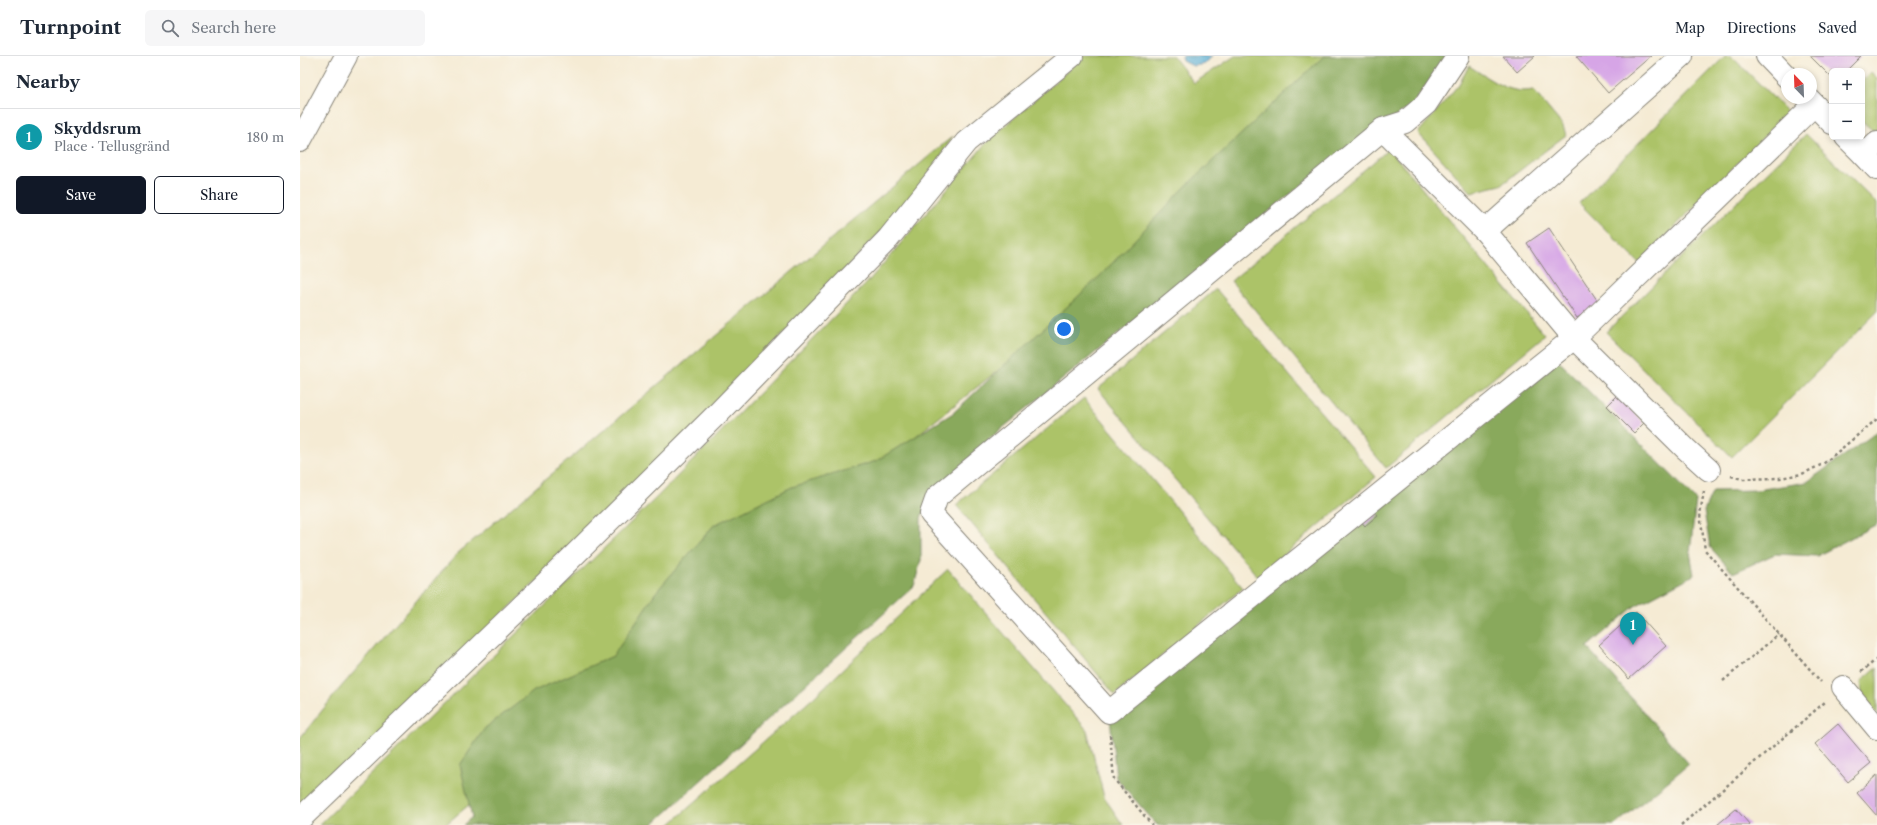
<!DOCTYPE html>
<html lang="en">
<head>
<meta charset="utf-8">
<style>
  :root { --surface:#fff; --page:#f6f6f7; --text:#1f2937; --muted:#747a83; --line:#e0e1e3; --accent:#111827 }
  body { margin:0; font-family:"Libre Caslon Text",serif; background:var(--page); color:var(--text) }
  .controls { position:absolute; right:12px; top:12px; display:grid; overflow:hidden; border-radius:6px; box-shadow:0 2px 6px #0003 }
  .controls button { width:36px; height:36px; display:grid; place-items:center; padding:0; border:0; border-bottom:1px solid var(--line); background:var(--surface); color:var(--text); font:20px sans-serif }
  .compass { position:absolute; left:1481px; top:12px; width:36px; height:36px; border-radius:50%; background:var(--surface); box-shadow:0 2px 6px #0003; rotate:337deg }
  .you { position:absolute; left:764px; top:273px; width:14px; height:14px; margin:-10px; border:3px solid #fff; border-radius:50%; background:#1a73e8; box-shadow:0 0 0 6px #1a73e833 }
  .badge { display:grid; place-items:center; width:26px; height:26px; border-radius:50%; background:var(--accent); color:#fff; font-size:13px; font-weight:700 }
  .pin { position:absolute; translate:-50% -33px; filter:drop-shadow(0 1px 2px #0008) }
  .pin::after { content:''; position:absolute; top:21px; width:14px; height:12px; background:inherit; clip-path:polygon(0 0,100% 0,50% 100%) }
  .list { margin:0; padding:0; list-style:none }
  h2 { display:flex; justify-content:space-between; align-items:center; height:52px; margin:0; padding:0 16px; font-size:17px }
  h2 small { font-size:13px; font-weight:400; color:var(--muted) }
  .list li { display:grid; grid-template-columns:26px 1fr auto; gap:12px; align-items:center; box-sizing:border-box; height:56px; padding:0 16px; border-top:1px solid var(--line) }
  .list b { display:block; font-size:15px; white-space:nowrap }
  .list p { margin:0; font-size:13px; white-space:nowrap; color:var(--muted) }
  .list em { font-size:13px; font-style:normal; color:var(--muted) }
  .actions { display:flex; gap:8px; padding:12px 16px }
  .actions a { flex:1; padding:9px 0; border:1px solid var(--accent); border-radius:6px; text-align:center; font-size:14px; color:var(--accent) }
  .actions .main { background:var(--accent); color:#fff }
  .icon { flex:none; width:22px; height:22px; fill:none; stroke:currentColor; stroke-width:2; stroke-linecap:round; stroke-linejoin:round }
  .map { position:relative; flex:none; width:1577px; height:769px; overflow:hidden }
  header { display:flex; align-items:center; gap:24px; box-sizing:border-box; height:56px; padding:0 20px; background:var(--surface); border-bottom:1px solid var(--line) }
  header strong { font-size:19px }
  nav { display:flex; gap:22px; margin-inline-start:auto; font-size:14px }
  .search { width:280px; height:36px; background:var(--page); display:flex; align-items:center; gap:10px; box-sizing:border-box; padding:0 14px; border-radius:6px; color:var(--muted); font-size:15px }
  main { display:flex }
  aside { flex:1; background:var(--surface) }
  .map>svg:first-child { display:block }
  .green { fill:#acc368; stroke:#647042 }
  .forest { fill:#89a95c; stroke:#52623c }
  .water { fill:#58add4; stroke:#3a6478 }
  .building { fill:#d6a5e6 }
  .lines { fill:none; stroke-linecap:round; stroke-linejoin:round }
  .minor-casing { stroke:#888478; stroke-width:24 }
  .path { stroke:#888478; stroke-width:2.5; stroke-dasharray:3 3; stroke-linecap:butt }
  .minor { stroke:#fff; stroke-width:22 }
</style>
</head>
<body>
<header>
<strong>Turnpoint</strong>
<div class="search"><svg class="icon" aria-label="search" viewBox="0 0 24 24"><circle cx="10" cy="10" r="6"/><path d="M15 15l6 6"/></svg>Search here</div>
<nav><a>Map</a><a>Directions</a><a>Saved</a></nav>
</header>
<main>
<aside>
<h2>Nearby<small></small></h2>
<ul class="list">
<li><span class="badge" style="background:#0f9aa8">1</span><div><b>Skyddsrum</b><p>Place · Tellusgränd</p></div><em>180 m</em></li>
</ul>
<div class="actions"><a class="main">Save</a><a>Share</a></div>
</aside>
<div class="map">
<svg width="1577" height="769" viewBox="0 0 1577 769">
  <rect width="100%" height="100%" fill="#fbf7ec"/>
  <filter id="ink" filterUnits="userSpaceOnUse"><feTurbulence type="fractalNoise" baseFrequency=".025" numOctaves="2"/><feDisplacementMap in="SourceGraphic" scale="8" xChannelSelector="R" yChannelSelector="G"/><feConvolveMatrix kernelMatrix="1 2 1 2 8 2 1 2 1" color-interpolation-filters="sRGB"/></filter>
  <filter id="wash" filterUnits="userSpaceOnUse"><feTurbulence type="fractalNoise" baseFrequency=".012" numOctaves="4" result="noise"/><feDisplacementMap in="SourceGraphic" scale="16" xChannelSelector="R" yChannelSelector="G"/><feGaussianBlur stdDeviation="0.9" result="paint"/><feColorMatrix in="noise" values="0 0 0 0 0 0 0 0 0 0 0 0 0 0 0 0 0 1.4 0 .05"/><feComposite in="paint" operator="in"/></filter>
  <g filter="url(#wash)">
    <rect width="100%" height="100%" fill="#f5ebd4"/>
    <!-- green -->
    <g class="green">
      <path d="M784,0H873L894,27L935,0H1035L880,168L432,528L145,769H19L357,441L566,228L688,85Z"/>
      <path d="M1425,0H1431L1488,56L1339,207L1279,147Z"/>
      <path d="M1169,10C1189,22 1208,39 1233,34L1263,70L1266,79L1201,129L1171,136L1118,77L1159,28Z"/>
      <path d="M1571,16L1577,22V74H1572L1562,65V25Z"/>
      <path d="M1506,78L1577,148V256L1432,401L1306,276Z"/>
      <path d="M653,80L621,134L380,386L0,755V682L41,631L158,497Z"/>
      <path d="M1089,93L1245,279L1086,412L931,225Z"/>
      <path d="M916,233L1076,421L958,521L798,333Z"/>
      <path d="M784,342L943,532L815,639L656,449Z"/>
      <path d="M648,513L787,674L804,741L823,769H369L513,642Z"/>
      <path d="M1577,611V658L1562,640L1561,625Z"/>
    </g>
    <!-- forest -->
    <g class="forest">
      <path d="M1024,0H1149L1111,50L1024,111L694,379L629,440L621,462V504L614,530L352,769H163L172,761L160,709L185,672L234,635L313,600L356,536L414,469L492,431L576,405L653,357L799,221L884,132Z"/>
      <path d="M1254,300L1396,444L1390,496L1394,519L1335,550L1287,591L1389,708L1315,769H857L816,722L810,662Z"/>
      <path d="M1577,376V468L1517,500L1475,498L1433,517L1410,491L1404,455L1413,435L1457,434L1507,426Z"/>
    </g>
    <!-- water -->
    <path class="water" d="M882,0H912L905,8L893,10L883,5Z"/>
    <g id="blocks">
      <!-- building -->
      <g class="building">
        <path d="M1203,0H1235L1217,16Z"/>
        <path d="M1276,0H1351L1308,37Z"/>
        <path d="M1510,0H1561L1546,15H1532V22Z"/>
        <path d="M1249,172L1299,247L1277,262L1227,187Z"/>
        <path d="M1317,340L1344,367L1334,377L1307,350Z"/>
        <path d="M1071,451L1078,459L1065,470L1058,462Z"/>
        <path d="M1336,556L1366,590L1329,623L1299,589Z"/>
        <path d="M1538,668L1571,707L1548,726L1515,688Z"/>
        <path d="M1577,719V760L1557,737Z"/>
        <path d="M1436,753L1450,769H1417Z"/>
      </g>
    </g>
  </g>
  <g filter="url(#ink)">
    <use href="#blocks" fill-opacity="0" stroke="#888478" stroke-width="1"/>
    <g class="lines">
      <!-- minor casing -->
      <g class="minor-casing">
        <g id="minor">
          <path d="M1382,0L1185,175L1274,282L1514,49"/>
          <path d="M1467,0L1487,21"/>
          <path d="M1508,42L1532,67"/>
          <path d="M1083,73L1105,66L1126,48L1158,0"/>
          <path d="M1546,81L1564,99"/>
          <path d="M0,85L46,0"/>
          <path d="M1577,87L1564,99L1577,113"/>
          <path d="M1185,175L1083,73L637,441L631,458L809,656L1274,282L1386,393L1409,414"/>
          <path d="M1543,631L1577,672"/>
          <path d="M0,763L245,528L420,355L588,183L666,86L772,0"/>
        </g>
      </g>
      <!-- path -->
      <g class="path">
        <path d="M1431,420L1442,423L1480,422L1502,418L1523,408L1577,363"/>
        <path d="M1404,435L1400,458L1405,494L1521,626"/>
        <path d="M1561,616L1577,603"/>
        <path d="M1423,625L1479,578"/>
        <path d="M810,679L814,723L852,769"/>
        <path d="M1381,769L1525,646"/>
      </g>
      <!-- minor -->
      <use href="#minor" class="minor"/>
    </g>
  </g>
</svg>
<div class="controls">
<button>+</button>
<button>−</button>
</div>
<svg class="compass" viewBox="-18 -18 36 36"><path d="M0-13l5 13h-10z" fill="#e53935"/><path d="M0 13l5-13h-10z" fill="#747a83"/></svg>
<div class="you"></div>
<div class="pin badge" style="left:1333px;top:589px;background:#0f9aa8">1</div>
</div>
</main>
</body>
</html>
